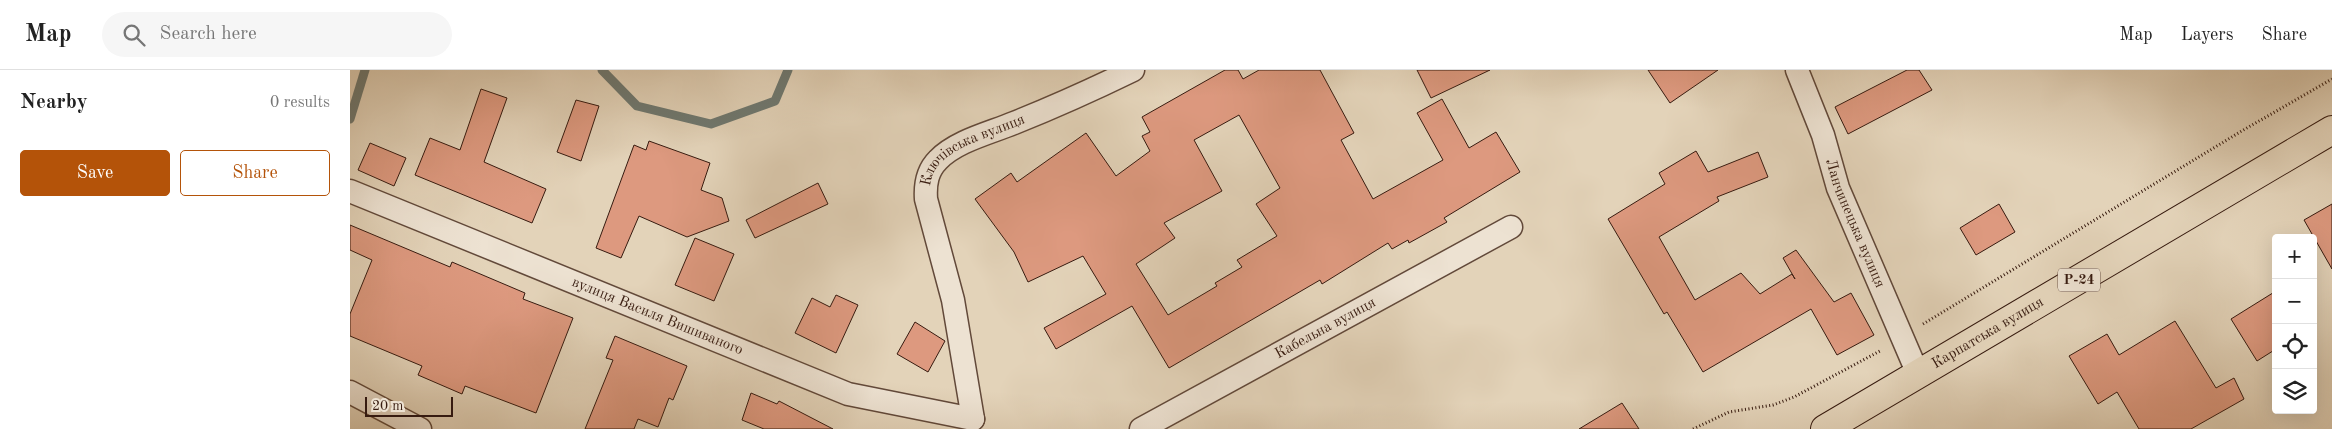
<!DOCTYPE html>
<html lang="en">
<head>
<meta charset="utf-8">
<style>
  :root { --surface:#fff; --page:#f6f6f6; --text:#222; --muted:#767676; --line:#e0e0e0; --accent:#b45309 }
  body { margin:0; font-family:"Old Standard TT",serif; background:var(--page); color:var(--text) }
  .controls { position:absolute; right:15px; bottom:15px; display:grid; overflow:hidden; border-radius:5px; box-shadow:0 5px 20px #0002 }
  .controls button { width:45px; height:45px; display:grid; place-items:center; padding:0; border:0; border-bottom:1px solid var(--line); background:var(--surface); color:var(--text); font:25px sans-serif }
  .scale { position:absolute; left:15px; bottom:12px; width:88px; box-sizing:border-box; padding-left:5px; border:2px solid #371b10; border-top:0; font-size:14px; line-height:18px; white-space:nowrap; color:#371b10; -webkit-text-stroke:4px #ede2d2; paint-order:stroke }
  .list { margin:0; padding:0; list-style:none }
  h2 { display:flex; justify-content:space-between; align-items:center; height:65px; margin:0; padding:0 20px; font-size:21px }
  h2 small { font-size:16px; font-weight:400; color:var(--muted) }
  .actions { display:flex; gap:10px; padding:15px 20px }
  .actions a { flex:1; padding:11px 0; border:1px solid var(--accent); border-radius:5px; text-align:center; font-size:18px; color:var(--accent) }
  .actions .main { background:var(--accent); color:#fff }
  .icon { flex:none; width:28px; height:28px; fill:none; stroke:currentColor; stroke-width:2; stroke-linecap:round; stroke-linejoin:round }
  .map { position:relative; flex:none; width:1982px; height:359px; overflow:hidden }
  header { display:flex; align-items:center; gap:30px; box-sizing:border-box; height:70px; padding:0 25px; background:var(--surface); border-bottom:1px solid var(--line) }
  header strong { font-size:24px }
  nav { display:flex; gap:28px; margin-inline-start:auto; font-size:18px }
  .search { width:350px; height:45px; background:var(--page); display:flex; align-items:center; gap:12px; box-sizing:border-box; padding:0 18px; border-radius:28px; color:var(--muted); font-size:19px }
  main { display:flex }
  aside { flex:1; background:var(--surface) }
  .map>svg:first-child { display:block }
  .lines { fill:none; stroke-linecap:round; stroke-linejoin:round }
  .stream { stroke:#6f7971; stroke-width:9 }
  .building { fill:#dd997f; stroke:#371b10; fill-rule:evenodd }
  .minor-casing { stroke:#62493a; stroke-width:25 }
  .primary-casing { stroke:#371b10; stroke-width:30 }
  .path { stroke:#371b10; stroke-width:3; stroke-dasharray:1 2.5; stroke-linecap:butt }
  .minor { stroke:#ede2d2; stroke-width:22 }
  .primary { stroke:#e3d3b9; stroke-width:28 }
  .labels { text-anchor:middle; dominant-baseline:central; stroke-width:4.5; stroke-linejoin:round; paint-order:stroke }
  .shield { fill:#ede2d2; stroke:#6e574a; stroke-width:1 }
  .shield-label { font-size:14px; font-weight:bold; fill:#371b10 }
  .street-label { font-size:15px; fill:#371b10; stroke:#ede2d2 }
</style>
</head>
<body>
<header>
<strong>Map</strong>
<div class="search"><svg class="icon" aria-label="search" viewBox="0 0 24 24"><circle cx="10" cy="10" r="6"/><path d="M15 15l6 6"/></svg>Search here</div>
<nav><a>Map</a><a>Layers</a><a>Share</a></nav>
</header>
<main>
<aside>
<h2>Nearby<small>0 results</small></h2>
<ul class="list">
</ul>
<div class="actions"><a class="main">Save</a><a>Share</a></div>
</aside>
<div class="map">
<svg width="1982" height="359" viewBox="0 0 1982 359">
  <rect width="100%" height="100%" fill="#e3d3b9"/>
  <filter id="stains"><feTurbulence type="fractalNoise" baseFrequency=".004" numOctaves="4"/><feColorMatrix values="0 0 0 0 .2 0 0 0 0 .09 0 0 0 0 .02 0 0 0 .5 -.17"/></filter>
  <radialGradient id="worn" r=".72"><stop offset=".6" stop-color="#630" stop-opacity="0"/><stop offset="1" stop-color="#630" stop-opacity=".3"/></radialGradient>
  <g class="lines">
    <!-- stream -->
    <g class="stream">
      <path d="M252,0L287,36L361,54L425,31L438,0"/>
      <path d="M0,49L15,0"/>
    </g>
  </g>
  <!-- building -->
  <g class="building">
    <path d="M875,0H888L893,9L909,0H970L1004,63L991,70L1023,129L1093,90L1067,43L1092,29L1119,78L1146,62L1170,102L1094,148L1097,152L1059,173L1058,170L1042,179L1038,173L972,214L970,210L819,298L782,236L706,279L694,258L756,224L733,186L678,212L664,182L625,129L661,103L667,112L736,63L766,106L800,81L792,66L800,62L792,47ZM889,45L930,118L906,134L927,166L887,190L892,197L865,213L867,216L818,245L786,194L825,168L814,153L872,121L844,70Z"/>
    <path d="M1067,0H1140L1081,28Z"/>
    <path d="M1298,0H1368L1320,33Z"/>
    <path d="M1557,0H1569L1582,20L1498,64L1485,37Z"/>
    <path d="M131,19L157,28L134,92L196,119L182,153L65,105L80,68L110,80Z"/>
    <path d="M226,30L249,36L231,91L207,82Z"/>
    <path d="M299,71L360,93L351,120L372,128L379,151L337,167L289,146L271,188L246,178L284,75L296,80Z"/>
    <path d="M20,73L56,88L44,116L8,100Z"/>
    <path d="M1346,81L1358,102L1408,82L1418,107L1367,127L1369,131L1309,167L1345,230L1391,203L1410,224L1442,204L1445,209L1433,188L1446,180L1484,232L1501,223L1524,265L1487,285L1461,239L1353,302L1317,242L1314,244L1258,149L1315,114L1309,103Z"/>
    <path d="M468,113L478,134L405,168L396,150Z"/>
    <path d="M1649,134L1665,162L1626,185L1610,158Z"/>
    <path d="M1982,134V199L1954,150Z"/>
    <path d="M0,155L100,197L102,192L175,223L173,229L223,248L186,343L115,316L112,324L68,305L72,296L0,266V244L22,190L0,180Z"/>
    <path d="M345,168L384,184L364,231L325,215Z"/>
    <path d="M1926,221V279L1907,291L1881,249Z"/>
    <path d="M486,225L508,235L486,283L445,263L462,228L480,237Z"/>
    <path d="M1825,251L1866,318L1884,308L1894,329L1841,359H1789L1767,322L1748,334L1719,286L1757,264L1769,285Z"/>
    <path d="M565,252L595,271L578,302L547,284Z"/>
    <path d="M265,266L337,296L323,330L319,328L308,357L288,349L284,359H235L263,290L256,288Z"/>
    <path d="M401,323L427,334L429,331L483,359H414L392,350Z"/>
    <path d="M1272,333L1289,359H1229Z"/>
  </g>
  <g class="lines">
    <!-- minor casing -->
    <g class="minor-casing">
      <g id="minor">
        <path id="s1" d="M1447,0L1473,65L1488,118L1568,304"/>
        <path id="s2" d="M0,121L498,324L623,349"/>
        <path d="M0,322L70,359"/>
        <path id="s3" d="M623,349L603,230L576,129C575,114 577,101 588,90C606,71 640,63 664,53C704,37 744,19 783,0"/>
        <path id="s4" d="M791,359L1161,157"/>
      </g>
    </g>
    <!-- primary casing -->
    <g class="primary-casing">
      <g id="primary">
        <path id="s5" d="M1475,359L1982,60"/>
      </g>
    </g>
    <!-- path -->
    <g class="path">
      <path d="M1573,254L1890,62L1982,9"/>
      <path d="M1343,359L1379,342L1423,335L1444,327L1530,281"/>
    </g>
    <!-- minor -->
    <use href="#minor" class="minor"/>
    <!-- primary -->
    <use href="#primary" class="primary"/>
  </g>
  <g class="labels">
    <!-- shield labels -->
    <rect class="shield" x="1708" y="198.5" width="42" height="23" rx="4"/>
    <g class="shield-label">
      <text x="1729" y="210">Р-24</text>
    </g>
    <!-- street labels -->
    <g class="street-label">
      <text stroke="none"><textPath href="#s3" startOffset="301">Ключівська вулиця</textPath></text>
      <text stroke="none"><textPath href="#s1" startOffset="164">Ланчинецька вулиця</textPath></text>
      <text stroke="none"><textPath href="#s2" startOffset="332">вулиця Василя Вишиваного</textPath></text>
      <text stroke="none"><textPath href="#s4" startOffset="210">Кабельна вулиця</textPath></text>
      <text stroke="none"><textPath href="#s5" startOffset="189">Карпатська вулиця</textPath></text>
    </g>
  </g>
  <rect width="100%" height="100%" filter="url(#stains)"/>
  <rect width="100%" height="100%" fill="url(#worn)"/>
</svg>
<div class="controls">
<button>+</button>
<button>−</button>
<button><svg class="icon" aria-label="locate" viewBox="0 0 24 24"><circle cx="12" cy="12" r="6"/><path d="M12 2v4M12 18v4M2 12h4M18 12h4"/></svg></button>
<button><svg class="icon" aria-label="layers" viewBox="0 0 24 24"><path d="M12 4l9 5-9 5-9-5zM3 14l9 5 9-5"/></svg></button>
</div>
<div class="scale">20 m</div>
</div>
</main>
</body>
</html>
